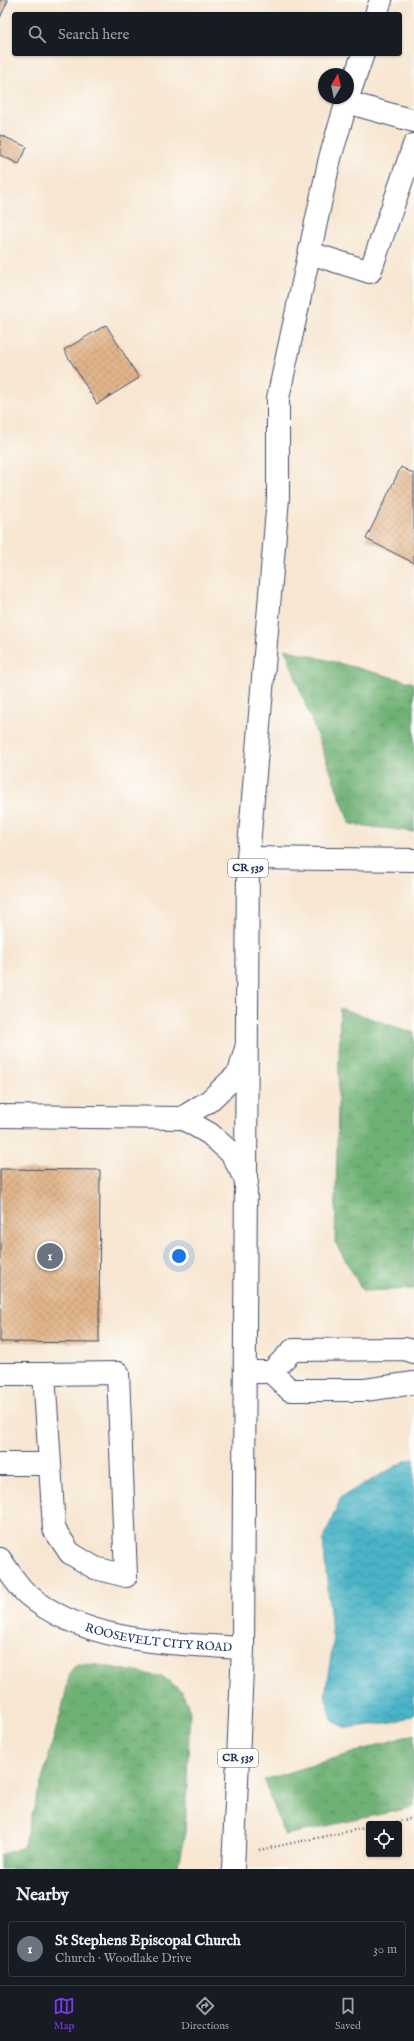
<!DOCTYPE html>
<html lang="en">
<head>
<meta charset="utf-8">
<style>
  :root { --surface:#171b24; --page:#20242c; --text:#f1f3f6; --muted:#9ea1a6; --line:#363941; --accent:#7c3aed }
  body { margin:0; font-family:"IM FELL English",serif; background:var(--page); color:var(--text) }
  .controls { position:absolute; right:12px; bottom:12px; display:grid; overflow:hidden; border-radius:4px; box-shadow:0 1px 3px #0004 }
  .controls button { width:36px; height:36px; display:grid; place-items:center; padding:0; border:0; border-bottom:1px solid var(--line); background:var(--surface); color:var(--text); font:20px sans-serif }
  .compass { position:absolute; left:318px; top:68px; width:36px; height:36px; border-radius:50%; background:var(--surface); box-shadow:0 1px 3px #0004; rotate:9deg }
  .you { position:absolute; left:179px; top:1256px; width:14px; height:14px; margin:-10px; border:3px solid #fff; border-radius:50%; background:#1a73e8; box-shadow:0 0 0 6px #1a73e833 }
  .badge { display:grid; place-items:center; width:26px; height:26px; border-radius:50%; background:var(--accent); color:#fff; font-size:13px; font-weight:700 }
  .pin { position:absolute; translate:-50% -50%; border:2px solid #fff; box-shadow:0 1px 4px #0006 }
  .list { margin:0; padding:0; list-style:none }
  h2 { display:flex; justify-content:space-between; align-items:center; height:52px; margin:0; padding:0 16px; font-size:17px }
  h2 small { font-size:13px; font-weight:400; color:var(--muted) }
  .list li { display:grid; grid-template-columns:26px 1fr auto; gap:12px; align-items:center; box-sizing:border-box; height:56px; margin:0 8px 8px; padding:0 8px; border:1px solid var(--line); border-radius:4px }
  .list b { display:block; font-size:15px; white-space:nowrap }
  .list p { margin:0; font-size:13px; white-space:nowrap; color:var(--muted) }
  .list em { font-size:13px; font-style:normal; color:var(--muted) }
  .icon { flex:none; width:22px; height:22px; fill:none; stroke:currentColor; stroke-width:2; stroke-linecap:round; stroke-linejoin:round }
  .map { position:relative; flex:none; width:414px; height:1869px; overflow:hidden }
  .search { position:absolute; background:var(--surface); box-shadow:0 1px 3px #0004; left:12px; right:12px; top:12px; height:44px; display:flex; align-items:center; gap:10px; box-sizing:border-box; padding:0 14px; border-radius:4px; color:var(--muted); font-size:15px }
  .sheet { height:116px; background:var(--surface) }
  nav { display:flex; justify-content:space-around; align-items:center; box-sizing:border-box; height:56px; border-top:1px solid var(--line); background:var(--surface); font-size:11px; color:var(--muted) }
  nav a { display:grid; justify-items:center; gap:2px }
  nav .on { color:var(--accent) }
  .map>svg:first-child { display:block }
  .forest { fill:url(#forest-crowns); stroke:#44706a }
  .water { fill:url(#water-waves); stroke:#327292 }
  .building { fill:url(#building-cross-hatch) }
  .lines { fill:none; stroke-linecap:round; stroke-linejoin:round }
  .minor-casing { stroke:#3c4a6f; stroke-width:24 }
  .major-casing { stroke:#3c4a6f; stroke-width:24 }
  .path { stroke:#3c4a6f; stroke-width:2.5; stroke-dasharray:1 3; stroke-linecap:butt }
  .minor { stroke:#fff; stroke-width:22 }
  .major { stroke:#fff; stroke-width:22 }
  .labels { text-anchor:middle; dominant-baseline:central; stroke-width:3; stroke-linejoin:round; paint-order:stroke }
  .shield { fill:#fdfcf7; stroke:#5f6c8c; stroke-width:1 }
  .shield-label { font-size:11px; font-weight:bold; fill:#1b2f5e }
  .street-label { font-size:12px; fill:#1b2f5e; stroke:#fdfcf7 }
</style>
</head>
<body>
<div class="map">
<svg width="414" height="1869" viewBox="0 0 414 1869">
  <defs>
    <pattern id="forest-crowns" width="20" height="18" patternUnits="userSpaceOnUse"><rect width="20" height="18" fill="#6eb175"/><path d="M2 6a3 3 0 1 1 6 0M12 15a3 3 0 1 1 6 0" fill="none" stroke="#5a9063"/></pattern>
    <pattern id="water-waves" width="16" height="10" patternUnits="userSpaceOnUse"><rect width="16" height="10" fill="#49b4c6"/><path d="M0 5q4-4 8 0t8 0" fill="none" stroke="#3c93a4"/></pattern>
    <pattern id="building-cross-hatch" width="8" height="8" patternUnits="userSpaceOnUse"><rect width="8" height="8" fill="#e2b58a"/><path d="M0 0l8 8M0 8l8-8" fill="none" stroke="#c19c7a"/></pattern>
  </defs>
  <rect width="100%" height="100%" fill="#fdfcf7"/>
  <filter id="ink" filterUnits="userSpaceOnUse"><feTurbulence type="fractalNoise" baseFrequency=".025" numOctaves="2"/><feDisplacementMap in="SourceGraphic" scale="8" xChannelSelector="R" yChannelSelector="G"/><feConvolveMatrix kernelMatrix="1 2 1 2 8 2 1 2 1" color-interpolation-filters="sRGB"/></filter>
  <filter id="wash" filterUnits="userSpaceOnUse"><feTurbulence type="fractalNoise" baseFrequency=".012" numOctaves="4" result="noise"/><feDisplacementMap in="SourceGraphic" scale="16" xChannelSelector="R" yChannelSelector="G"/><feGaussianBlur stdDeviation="0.9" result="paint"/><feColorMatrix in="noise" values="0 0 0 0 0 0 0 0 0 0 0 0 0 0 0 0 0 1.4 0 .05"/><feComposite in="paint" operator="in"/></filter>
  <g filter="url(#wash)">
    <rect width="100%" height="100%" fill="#f7e6d1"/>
    <!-- forest -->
    <g class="forest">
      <path d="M285,649L414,683V832L350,824Z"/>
      <path d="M340,1008L414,1033V1289L363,1291L335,1242Z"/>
      <path d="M77,1664L99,1665L163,1677L183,1692L190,1712L185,1833L177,1869H0V1855L23,1847L63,1705L70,1672Z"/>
      <path d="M414,1734V1807L285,1835L264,1780Z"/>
    </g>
    <!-- water -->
    <path class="water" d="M414,1459V1714L400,1721L347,1728L332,1721L325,1694L333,1643L323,1540L341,1497L407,1460Z"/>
    <g id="blocks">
      <!-- building -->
      <g class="building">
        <path d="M0,0H8L0,18Z"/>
        <path d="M0,135L27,147L19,164L0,155Z"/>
        <path d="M106,325L139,378L97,404L64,350Z"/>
        <path d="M401,467L414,474V563L366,539Z"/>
        <path d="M0,1169L100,1170L99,1343L0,1342Z"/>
      </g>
    </g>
  </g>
  <g filter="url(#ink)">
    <use href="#blocks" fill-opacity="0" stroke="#3c4a6f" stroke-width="1"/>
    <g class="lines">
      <!-- minor casing -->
      <g class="minor-casing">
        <g id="minor">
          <path d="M346,102L414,121"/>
          <path d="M310,253L370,272L414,145"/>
          <path d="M248,858L414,860"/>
          <path d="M0,1116L182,1118L210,1134L231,1153L247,1182"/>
          <path d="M182,1118L209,1101L239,1073L246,1048"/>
          <path d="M245,1372H271L290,1390H365L414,1383"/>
          <path d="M271,1372L293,1350L405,1349L414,1352"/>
          <path d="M0,1374H44"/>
          <path d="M0,1464H50L44,1374L118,1373L126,1576L95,1568L70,1553L54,1529L50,1464"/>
          <path id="s1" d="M0,1559C9,1571 17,1586 28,1595C87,1644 171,1643 243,1648"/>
        </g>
      </g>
      <!-- major casing -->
      <g class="major-casing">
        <g id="major">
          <path d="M376,14L381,0"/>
          <path d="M348,97L363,54"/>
          <path d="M233,1869L243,1648L248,858L278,498V398L330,158L348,98"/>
        </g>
      </g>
      <!-- path -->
      <g class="path">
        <path d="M385,1824L414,1818"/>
        <path d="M259,1850L369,1827"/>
      </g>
      <!-- minor -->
      <use href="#minor" class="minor"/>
      <!-- major -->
      <use href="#major" class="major"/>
    </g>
  </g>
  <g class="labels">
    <!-- shield labels -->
    <g class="shield">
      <rect x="228" y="859" width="40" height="18" rx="3"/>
      <rect x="218" y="1749" width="40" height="18" rx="3"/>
    </g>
    <g class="shield-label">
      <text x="248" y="868">CR 539</text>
      <text x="238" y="1758">CR 539</text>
    </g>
    <!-- street labels -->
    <g class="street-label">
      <text stroke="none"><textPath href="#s1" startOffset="186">ROOSEVELT CITY ROAD</textPath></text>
    </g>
  </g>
</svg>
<div class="controls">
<button><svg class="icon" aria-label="locate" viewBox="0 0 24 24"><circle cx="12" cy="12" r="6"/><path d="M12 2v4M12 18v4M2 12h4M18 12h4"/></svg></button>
</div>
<svg class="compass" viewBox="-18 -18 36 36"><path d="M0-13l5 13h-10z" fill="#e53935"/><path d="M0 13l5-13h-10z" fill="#9ea1a6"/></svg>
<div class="you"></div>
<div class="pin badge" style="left:50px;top:1256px;background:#6b7280">1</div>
<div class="search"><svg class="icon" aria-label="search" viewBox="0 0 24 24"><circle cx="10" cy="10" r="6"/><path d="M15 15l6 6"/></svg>Search here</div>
</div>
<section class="sheet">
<h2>Nearby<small></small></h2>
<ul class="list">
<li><span class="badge" style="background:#6b7280">1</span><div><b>St Stephens Episcopal Church</b><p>Church · Woodlake Drive</p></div><em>30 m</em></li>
</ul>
</section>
<nav>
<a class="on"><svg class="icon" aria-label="map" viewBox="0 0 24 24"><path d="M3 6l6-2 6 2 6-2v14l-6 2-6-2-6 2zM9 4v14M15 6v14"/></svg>Map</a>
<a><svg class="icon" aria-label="directions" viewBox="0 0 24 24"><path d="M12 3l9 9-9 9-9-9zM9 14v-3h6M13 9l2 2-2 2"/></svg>Directions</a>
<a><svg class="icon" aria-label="saved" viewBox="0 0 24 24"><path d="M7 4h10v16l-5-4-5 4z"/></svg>Saved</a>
</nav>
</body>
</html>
